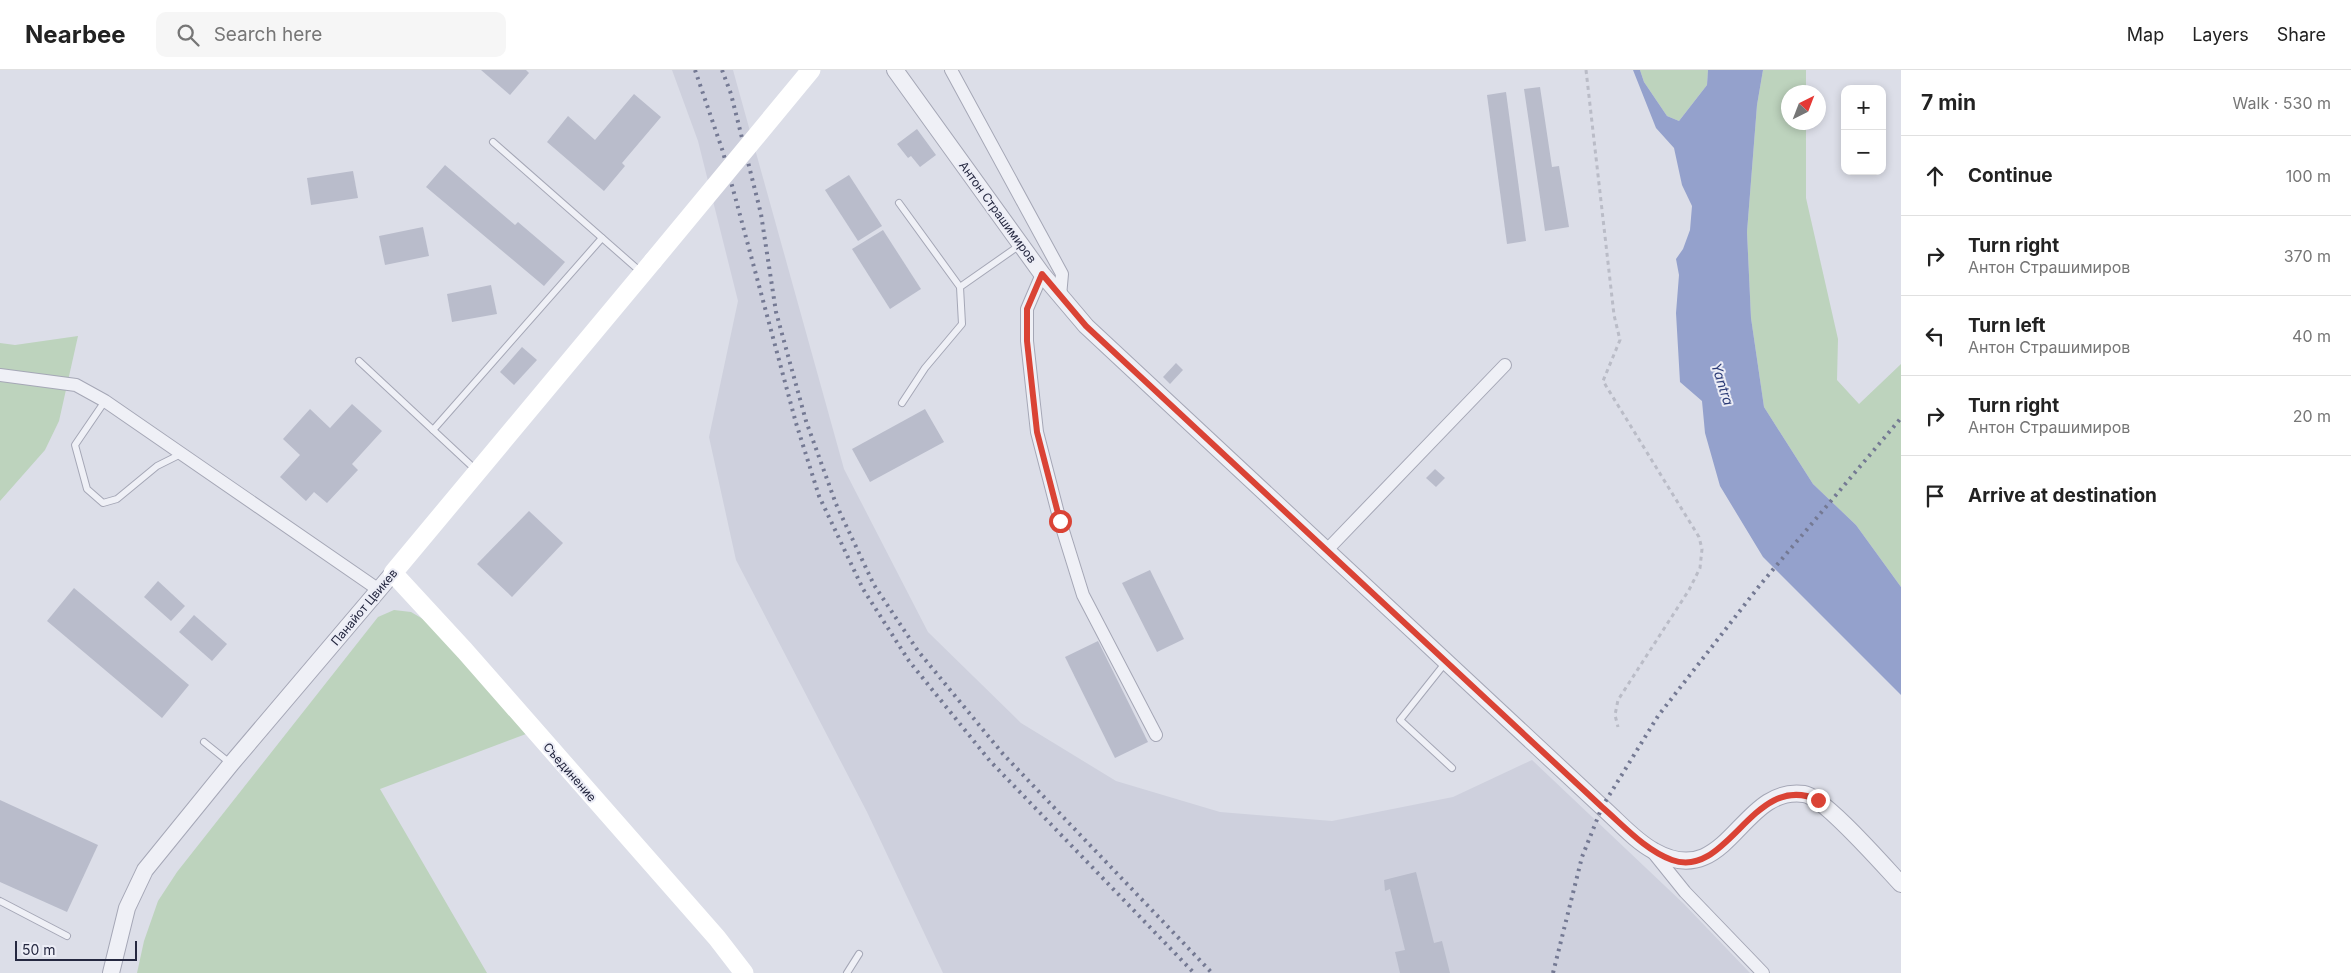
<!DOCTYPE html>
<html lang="en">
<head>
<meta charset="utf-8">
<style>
  :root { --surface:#fff; --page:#f6f6f6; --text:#222; --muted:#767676; --line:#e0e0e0 }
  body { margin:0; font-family:Inter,sans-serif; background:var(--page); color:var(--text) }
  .controls { position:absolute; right:15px; top:15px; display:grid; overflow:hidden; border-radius:10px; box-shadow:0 2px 8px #0003 }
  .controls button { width:45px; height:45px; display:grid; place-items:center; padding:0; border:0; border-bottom:1px solid var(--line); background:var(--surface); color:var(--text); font:25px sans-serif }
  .compass { position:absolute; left:1781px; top:15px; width:45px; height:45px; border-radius:50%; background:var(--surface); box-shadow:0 2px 8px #0003; rotate:42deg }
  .scale { position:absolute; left:15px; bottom:12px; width:122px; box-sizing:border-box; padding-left:5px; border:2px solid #252840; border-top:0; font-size:14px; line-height:18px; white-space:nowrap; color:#252840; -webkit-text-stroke:4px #ecedf6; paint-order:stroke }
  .stop { position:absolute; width:15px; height:15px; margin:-11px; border:4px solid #da4335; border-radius:50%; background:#fff }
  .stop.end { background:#da4335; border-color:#fff; box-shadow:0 1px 5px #0008 }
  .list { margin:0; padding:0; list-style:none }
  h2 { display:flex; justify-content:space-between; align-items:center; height:65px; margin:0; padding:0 20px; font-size:21px }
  h2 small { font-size:16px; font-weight:400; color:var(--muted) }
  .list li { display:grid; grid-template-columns:32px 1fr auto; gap:15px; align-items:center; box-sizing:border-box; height:80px; padding:0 20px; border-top:1px solid var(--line) }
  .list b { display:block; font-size:19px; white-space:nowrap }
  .list p { margin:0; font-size:16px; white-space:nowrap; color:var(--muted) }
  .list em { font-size:16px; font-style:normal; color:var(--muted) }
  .icon { flex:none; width:28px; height:28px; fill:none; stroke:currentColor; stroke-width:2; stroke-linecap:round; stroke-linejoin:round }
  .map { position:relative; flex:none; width:1901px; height:903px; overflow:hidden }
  header { display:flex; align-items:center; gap:30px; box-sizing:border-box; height:70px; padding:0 25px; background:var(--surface); border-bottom:1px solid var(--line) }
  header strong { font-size:24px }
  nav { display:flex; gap:28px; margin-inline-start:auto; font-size:18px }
  .search { width:350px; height:45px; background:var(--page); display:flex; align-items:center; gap:12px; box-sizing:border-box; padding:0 18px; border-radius:10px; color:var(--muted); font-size:19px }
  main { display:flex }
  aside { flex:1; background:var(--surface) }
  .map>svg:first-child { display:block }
  .built { fill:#ced0dd }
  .green { fill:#bdd3bd }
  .water { fill:#94a1cc }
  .building { fill:#b9bccb }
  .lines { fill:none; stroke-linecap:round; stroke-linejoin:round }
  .service-casing { stroke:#a5a7b6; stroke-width:8 }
  .minor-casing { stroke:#a5a7b6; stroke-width:14 }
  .tertiary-casing { stroke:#a5a7b6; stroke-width:18 }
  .path { stroke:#babcc7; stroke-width:3; stroke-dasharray:4 4; stroke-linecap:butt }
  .service { stroke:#eff0f6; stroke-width:6 }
  .minor { stroke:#eff0f6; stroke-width:12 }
  .tertiary { stroke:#eff0f6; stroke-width:16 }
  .secondary { stroke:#fff; stroke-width:19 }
  .rail { stroke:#747993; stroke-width:4; stroke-dasharray:2.5 5; stroke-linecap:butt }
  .secondary-bridge { stroke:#fff; stroke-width:19 }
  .route { stroke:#da4335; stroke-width:6 }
  .labels { text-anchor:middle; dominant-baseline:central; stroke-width:4; stroke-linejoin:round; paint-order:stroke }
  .street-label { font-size:12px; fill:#252840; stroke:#ecedf6 }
  .water-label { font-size:14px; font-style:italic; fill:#2b3b77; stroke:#ecedf6 }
</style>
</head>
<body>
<header>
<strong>Nearbee</strong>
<div class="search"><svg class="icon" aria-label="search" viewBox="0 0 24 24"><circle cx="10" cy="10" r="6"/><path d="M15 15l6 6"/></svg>Search here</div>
<nav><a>Map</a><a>Layers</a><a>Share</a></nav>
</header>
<main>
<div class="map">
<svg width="1901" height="903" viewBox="0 0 1901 903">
  <rect width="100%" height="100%" fill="#dcdee8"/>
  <!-- built -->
  <path class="built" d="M672,0H733L844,399L928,562L1021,653L1116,711L1220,742L1332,751L1453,727L1532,690L1684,834L1750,903H943L867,742L736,490L709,367L738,231L698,71Z"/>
  <!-- green -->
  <g class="green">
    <path d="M1640,0H1708L1707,15L1679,51L1667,46L1644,12Z"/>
    <path d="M1763,0H1806V22H1788V52L1806,53V128L1838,269L1837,310L1859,334L1901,294V517L1856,455L1813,414L1764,337L1751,248L1747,162L1757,35Z"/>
    <path d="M78,266L59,351L45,380L0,431V273L15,275Z"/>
    <path d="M394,540L411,542L428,552L526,664L380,719L487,903H137L144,871L158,831L177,802L378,547Z"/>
  </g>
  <!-- water -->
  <path class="water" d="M1633,0H1640L1644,12L1667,46L1679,51L1707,15L1708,0H1763L1757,35L1747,162L1751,248L1764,337L1813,414L1856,455L1901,517V625L1763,487L1720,416L1705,363L1702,331L1680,312L1676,243L1679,205L1676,189L1683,179L1690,160L1692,136L1682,115L1674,78L1656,58Z"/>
  <!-- building -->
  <g class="building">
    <path d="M481,0H526L529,3L510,25Z"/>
    <path d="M1540,17L1552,97L1559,96L1569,157L1545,161L1524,19Z"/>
    <path d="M1506,22L1526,171L1507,174L1487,25Z"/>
    <path d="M634,24L661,47L622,93L625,96L604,121L547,72L568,46L595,70Z"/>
    <path d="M917,59L936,85L920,97L911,86L908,88L897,74Z"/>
    <path d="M445,95L515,155L518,152L565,192L544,216L426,117Z"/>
    <path d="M353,101L358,128L311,135L307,108Z"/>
    <path d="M849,105L882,156L858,171L825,120Z"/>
    <path d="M423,157L429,186L385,195L379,166Z"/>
    <path d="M883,160L921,219L890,239L852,179Z"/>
    <path d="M491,215L497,244L452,252L447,224Z"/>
    <path d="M522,277L537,290L514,315L500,302Z"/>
    <path d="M1176,293L1183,300L1170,314L1163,307Z"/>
    <path d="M352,334L382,361L352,394L358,400L327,433L314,422L306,431L280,407L300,385L283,369L310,339L330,358Z"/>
    <path d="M925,339L944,372L870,412L852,379Z"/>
    <path d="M1435,399L1445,408L1436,417L1426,408Z"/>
    <path d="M529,441L563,473L512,527L477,494Z"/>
    <path d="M1150,500L1184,569L1157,582L1122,513Z"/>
    <path d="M158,511L185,536L171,551L144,527Z"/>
    <path d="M74,518L189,615L162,648L47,551Z"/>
    <path d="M194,545L227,574L212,591L179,562Z"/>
    <path d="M1098,571L1148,672L1115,688L1065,587Z"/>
    <path d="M0,730L98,775L67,842L0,812Z"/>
    <path d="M1416,802L1434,873L1442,871L1450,903H1400L1395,882L1405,880L1390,819L1385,821L1384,810Z"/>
  </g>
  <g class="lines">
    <!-- service casing -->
    <g class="service-casing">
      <g id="service">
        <path d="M493,72L642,203"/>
        <path d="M899,133L960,217"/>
        <path d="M359,291L477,401"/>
        <path d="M105,331L75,375L87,419L103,433L117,429L157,396L181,384"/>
        <path d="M902,333L925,298L962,254L960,217L1020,175"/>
        <path d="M433,360L602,168"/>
        <path d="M1446,592L1400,650L1452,698"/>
        <path d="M204,672L230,693"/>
        <path d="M0,831L67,866"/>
        <path d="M847,903L859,884"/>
      </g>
    </g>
    <!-- minor casing -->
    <g class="minor-casing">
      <g id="minor">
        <path d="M951,0L1062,204L1060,226"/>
        <path d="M1042,204L1027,239V271L1037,362L1060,451L1083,525L1156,665"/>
        <path d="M0,305L76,315L105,331L379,520"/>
        <path d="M1327,480L1505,295"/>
        <path d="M1652,781L1685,822L1763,903"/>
      </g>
    </g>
    <!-- tertiary casing -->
    <g class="tertiary-casing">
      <g id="tertiary">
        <path d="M895,0L1042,204L1086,256L1602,737C1618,751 1635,771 1654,781C1728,823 1740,715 1804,724C1824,727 1884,796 1901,814"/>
        <path d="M111,903L127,838L145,800L231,694L393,503"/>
      </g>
    </g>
    <!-- path -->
    <path class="path" d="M1586,0L1614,245L1620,270L1603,311L1699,467L1702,479L1700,498L1689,520L1618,630L1615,645L1618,657"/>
    <!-- service -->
    <use href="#service" class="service"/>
    <!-- minor -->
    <use href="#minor" class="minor"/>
    <!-- tertiary -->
    <use href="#tertiary" class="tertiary"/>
    <!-- secondary -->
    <path class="secondary" d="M653,191L393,503L465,581L717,868L744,903"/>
    <!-- rail -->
    <g class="rail">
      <path d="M695,0L723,82L796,353L819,426L863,519L909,591L990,691L1194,903"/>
      <path d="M722,0L731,24L761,144L776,242L806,351L836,434L874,515L918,581L1003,684L1212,903"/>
      <path d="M1553,903L1582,787L1602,737L1658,646L1760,515L1901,348"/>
    </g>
    <!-- secondary-bridge -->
    <path class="secondary-bridge" d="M653,191L811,0"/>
  </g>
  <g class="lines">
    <!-- route -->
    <path class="route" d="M1060,451L1037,362L1027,271V239L1042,204L1086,256L1602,737C1624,756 1645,780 1672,790C1729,810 1753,700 1818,730"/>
  </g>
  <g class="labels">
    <!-- street labels -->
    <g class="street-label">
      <text transform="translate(998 142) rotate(54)">Антон Страшимиров</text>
      <text transform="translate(364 537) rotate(-50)">Панайот Цвикев</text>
      <text transform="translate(570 702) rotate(49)">Съединение</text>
    </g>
    <!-- water labels -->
    <g class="water-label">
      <text transform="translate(1723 314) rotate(72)">Yantra</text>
    </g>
  </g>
</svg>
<div class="controls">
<button>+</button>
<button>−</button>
</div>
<svg class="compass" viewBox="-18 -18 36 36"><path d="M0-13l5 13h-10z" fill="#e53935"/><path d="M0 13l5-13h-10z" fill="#767676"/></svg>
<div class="scale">50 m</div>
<div class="stop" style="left:1060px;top:451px"></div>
<div class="stop end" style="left:1818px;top:730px"></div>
</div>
<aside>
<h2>7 min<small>Walk · 530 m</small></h2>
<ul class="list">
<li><svg class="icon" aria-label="ahead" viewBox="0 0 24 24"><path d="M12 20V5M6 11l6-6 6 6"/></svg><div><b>Continue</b></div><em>100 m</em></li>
<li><svg class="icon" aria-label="right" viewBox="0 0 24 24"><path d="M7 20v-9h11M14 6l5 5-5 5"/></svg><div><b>Turn right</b><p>Антон Страшимиров</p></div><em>370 m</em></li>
<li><svg class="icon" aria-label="left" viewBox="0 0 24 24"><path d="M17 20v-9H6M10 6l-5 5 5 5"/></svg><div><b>Turn left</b><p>Антон Страшимиров</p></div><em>40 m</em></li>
<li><svg class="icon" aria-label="right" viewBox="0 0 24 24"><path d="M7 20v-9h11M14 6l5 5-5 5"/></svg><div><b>Turn right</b><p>Антон Страшимиров</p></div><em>20 m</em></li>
<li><svg class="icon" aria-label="arrive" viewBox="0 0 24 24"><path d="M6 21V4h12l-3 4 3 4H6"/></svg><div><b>Arrive at destination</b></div></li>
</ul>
</aside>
</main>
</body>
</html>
